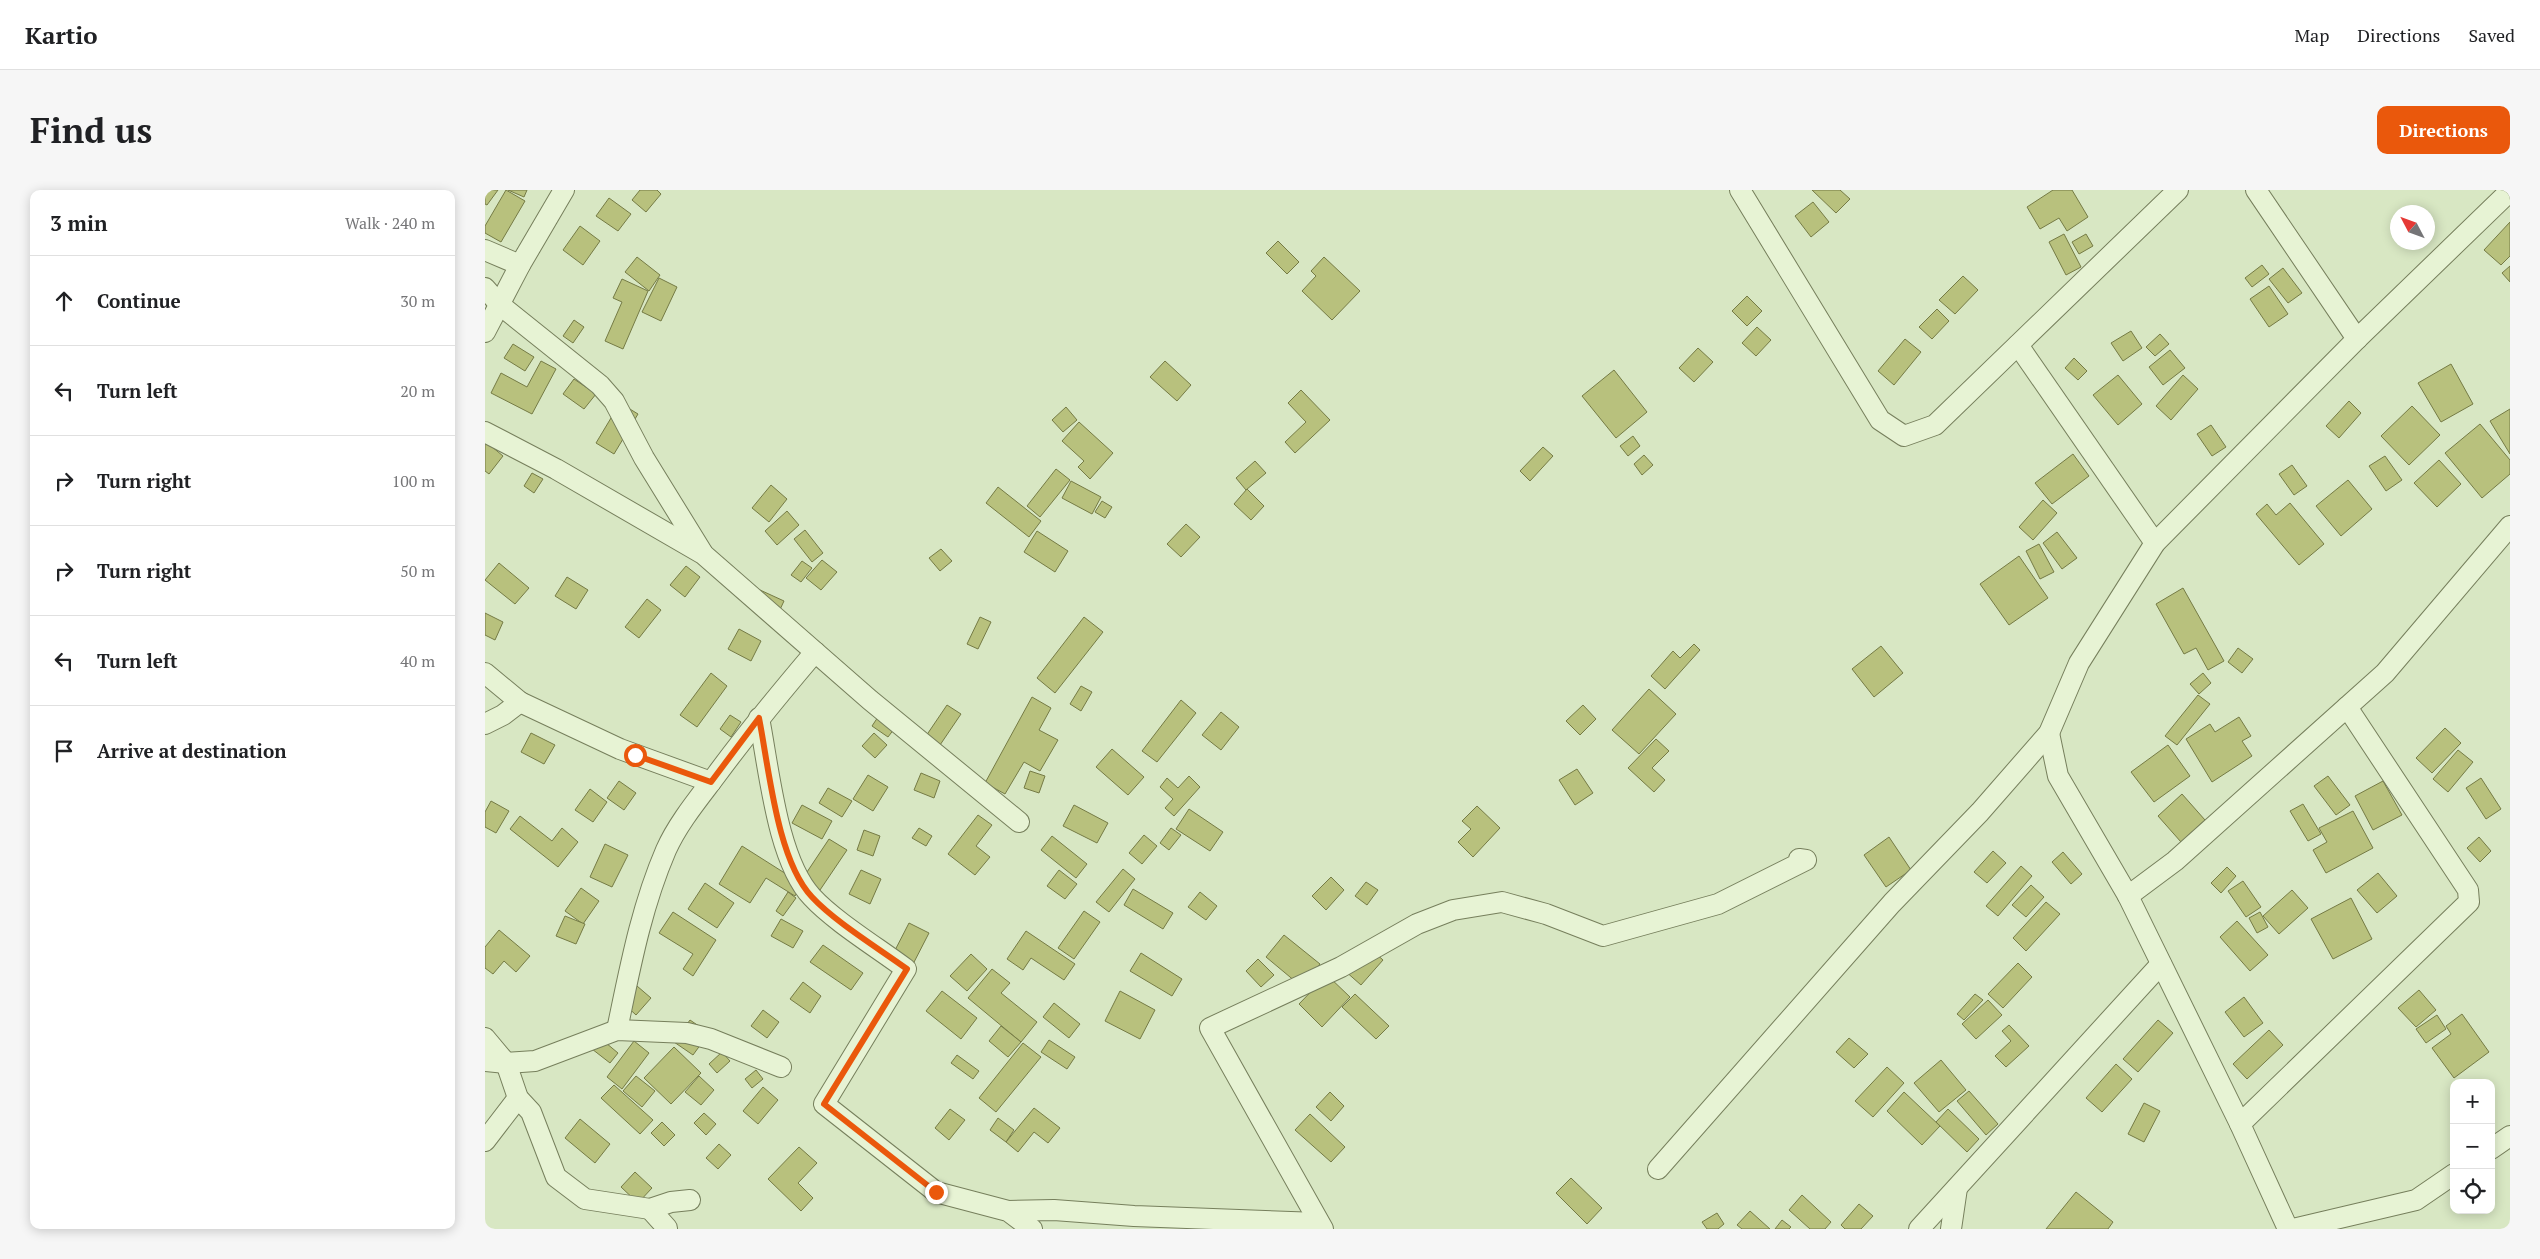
<!DOCTYPE html>
<html lang="en">
<head>
<meta charset="utf-8">
<style>
  :root { --surface:#fff; --page:#f6f6f6; --text:#202124; --muted:#757577; --line:#e0e0e0; --accent:#ea580c }
  body { margin:0; font-family:"PT Serif",serif; background:var(--page); color:var(--text) }
  .controls { position:absolute; right:15px; bottom:15px; display:grid; overflow:hidden; border-radius:10px; box-shadow:0 2px 12px #0003 }
  .controls button { width:45px; height:45px; display:grid; place-items:center; padding:0; border:0; border-bottom:1px solid var(--line); background:var(--surface); color:var(--text); font:25px sans-serif }
  .compass { position:absolute; left:1905px; top:15px; width:45px; height:45px; border-radius:50%; background:var(--surface); box-shadow:0 2px 12px #0003; rotate:311deg }
  .stop { position:absolute; width:15px; height:15px; margin:-11px; border:4px solid #ea580c; border-radius:50%; background:#fff }
  .stop.end { background:#ea580c; border-color:#fff; box-shadow:0 1px 5px #0008 }
  .list { margin:0; padding:0; list-style:none }
  h2 { display:flex; justify-content:space-between; align-items:center; height:65px; margin:0; padding:0 20px; font-size:21px }
  h2 small { font-size:16px; font-weight:400; color:var(--muted) }
  .list li { display:grid; grid-template-columns:32px 1fr auto; gap:15px; align-items:center; box-sizing:border-box; height:90px; padding:0 20px; border-top:1px solid var(--line) }
  .list b { display:block; font-size:19px; white-space:nowrap }
  .list em { font-size:16px; font-style:normal; color:var(--muted) }
  .icon { flex:none; width:28px; height:28px; fill:none; stroke:currentColor; stroke-width:2; stroke-linecap:round; stroke-linejoin:round }
  .map { position:relative; flex:none; width:2025px; height:1039px; overflow:hidden; border-radius:10px }
  header { display:flex; align-items:center; gap:30px; box-sizing:border-box; height:70px; padding:0 25px; background:var(--surface); border-bottom:1px solid var(--line) }
  header strong { font-size:24px }
  nav { display:flex; gap:28px; margin-inline-start:auto; font-size:18px }
  .intro { display:flex; align-items:center; justify-content:space-between; box-sizing:border-box; height:120px; padding:0 30px }
  h1 { margin:0; font-size:35px }
  .button { padding:12px 22px; border-radius:10px; background:var(--accent); color:#fff; font-size:18px; font-weight:700 }
  main { display:flex; gap:30px; padding:0 30px }
  aside { flex:1; background:var(--surface); border-radius:10px; box-shadow:0 2px 12px #0003 }
  .map>svg:first-child { display:block }
  .building { fill:#b8c17d; stroke:#757b45 }
  .lines { fill:none; stroke-linecap:round; stroke-linejoin:round }
  .street-casing { stroke:#767f5c; stroke-width:22 }
  .street { stroke:#e7f3d4; stroke-width:20 }
  .route { stroke:#ea580c; stroke-width:6 }
</style>
</head>
<body>
<header>
<strong>Kartio</strong>
<nav><a>Map</a><a>Directions</a><a>Saved</a></nav>
</header>
<div class="intro"><h1>Find us</h1><a class="button">Directions</a></div>
<main>
<aside>
<h2>3 min<small>Walk · 240 m</small></h2>
<ul class="list">
<li><svg class="icon" aria-label="ahead" viewBox="0 0 24 24"><path d="M12 20V5M6 11l6-6 6 6"/></svg><div><b>Continue</b></div><em>30 m</em></li>
<li><svg class="icon" aria-label="left" viewBox="0 0 24 24"><path d="M17 20v-9H6M10 6l-5 5 5 5"/></svg><div><b>Turn left</b></div><em>20 m</em></li>
<li><svg class="icon" aria-label="right" viewBox="0 0 24 24"><path d="M7 20v-9h11M14 6l5 5-5 5"/></svg><div><b>Turn right</b></div><em>100 m</em></li>
<li><svg class="icon" aria-label="right" viewBox="0 0 24 24"><path d="M7 20v-9h11M14 6l5 5-5 5"/></svg><div><b>Turn right</b></div><em>50 m</em></li>
<li><svg class="icon" aria-label="left" viewBox="0 0 24 24"><path d="M17 20v-9H6M10 6l-5 5 5 5"/></svg><div><b>Turn left</b></div><em>40 m</em></li>
<li><svg class="icon" aria-label="arrive" viewBox="0 0 24 24"><path d="M6 21V4h12l-3 4 3 4H6"/></svg><div><b>Arrive at destination</b></div></li>
</ul>
</aside>
<div class="map">
<svg width="2025" height="1039" viewBox="0 0 2025 1039">
  <rect width="100%" height="100%" fill="#d8e7c3"/>
  <!-- building -->
  <g class="building">
    <path d="M0,0H13L2,15L0,14Z"/>
    <path d="M21,0L40,11L16,52L0,43V36Z"/>
    <path d="M23,0H42L39,7Z"/>
    <path d="M155,0H172L176,4L161,22L147,10Z"/>
    <path d="M1327,0H1355L1365,9L1351,23Z"/>
    <path d="M1568,0H1587L1603,27L1582,41L1574,28L1555,39L1542,17Z"/>
    <path d="M124,8L146,24L133,41L111,26Z"/>
    <path d="M1328,12L1344,32L1326,47L1310,26Z"/>
    <path d="M2025,32V66L2016,75L1999,60Z"/>
    <path d="M95,36L115,51L98,75L78,60Z"/>
    <path d="M1579,44L1596,77L1581,85L1564,52Z"/>
    <path d="M1601,44L1608,56L1594,64L1587,52Z"/>
    <path d="M793,51L814,72L802,84L781,63Z"/>
    <path d="M152,67L175,85L164,101L140,82Z"/>
    <path d="M839,67L875,101L847,130L817,101L831,86L826,81Z"/>
    <path d="M1777,75L1784,84L1767,97L1760,88Z"/>
    <path d="M2025,76V92L2017,83Z"/>
    <path d="M1798,78L1817,103L1803,113L1784,89Z"/>
    <path d="M1478,86L1493,100L1470,124L1454,110Z"/>
    <path d="M174,88L192,97L176,131L157,122Z"/>
    <path d="M137,89L163,101L138,159L120,151L137,112L128,108Z"/>
    <path d="M1784,96L1803,124L1784,137L1765,109Z"/>
    <path d="M1262,106L1277,121L1262,136L1247,121Z"/>
    <path d="M1452,119L1464,131L1447,149L1434,137Z"/>
    <path d="M89,130L99,137L88,153L78,146Z"/>
    <path d="M1272,137L1286,150L1271,166L1257,153Z"/>
    <path d="M1646,141L1657,158L1638,171L1626,153Z"/>
    <path d="M1675,144L1684,154L1670,166L1661,157Z"/>
    <path d="M1420,149L1436,162L1409,195L1393,181Z"/>
    <path d="M28,154L49,167L40,181L19,168Z"/>
    <path d="M1213,158L1228,172L1209,192L1194,178Z"/>
    <path d="M1685,160L1700,178L1678,195L1664,177Z"/>
    <path d="M1589,168L1602,181L1593,190L1580,178Z"/>
    <path d="M56,171L71,179L47,224L6,203L16,183L42,197Z"/>
    <path d="M680,171L706,195L692,211L665,187Z"/>
    <path d="M1966,174L1988,214L1956,232L1933,193Z"/>
    <path d="M1129,180L1162,222L1131,248L1097,206Z"/>
    <path d="M1633,185L1657,214L1633,235L1608,205Z"/>
    <path d="M1698,185L1713,199L1686,230L1671,216Z"/>
    <path d="M89,189L111,204L99,219L78,204Z"/>
    <path d="M816,200L845,230L810,263L800,252L821,232L803,213Z"/>
    <path d="M1864,211L1876,223L1854,248L1841,236Z"/>
    <path d="M135,213L153,224L129,264L111,253Z"/>
    <path d="M1927,216L1955,245L1924,275L1896,246Z"/>
    <path d="M581,217L592,230L578,242L567,230Z"/>
    <path d="M2025,219V264L2005,231Z"/>
    <path d="M594,232L628,263L605,289L593,277L599,271L577,251Z"/>
    <path d="M1995,234L2025,270V284L1997,308L1960,263Z"/>
    <path d="M1726,235L1741,257L1727,266L1712,244Z"/>
    <path d="M1148,246L1155,256L1143,266L1135,256Z"/>
    <path d="M0,251L18,266L4,284L0,281Z"/>
    <path d="M1058,257L1068,266L1045,291L1035,281Z"/>
    <path d="M1588,264L1604,286L1567,314L1550,293Z"/>
    <path d="M1159,265L1168,275L1157,285L1149,274Z"/>
    <path d="M1900,266L1917,290L1901,301L1884,276Z"/>
    <path d="M1954,270L1976,294L1952,317L1929,293Z"/>
    <path d="M770,271L781,283L761,300L751,288Z"/>
    <path d="M1807,275L1822,296L1809,305L1794,284Z"/>
    <path d="M571,279L585,290L555,327L542,316Z"/>
    <path d="M47,283L58,289L49,303L39,296Z"/>
    <path d="M1863,290L1887,319L1856,346L1831,316Z"/>
    <path d="M586,291L616,307L607,324L577,308Z"/>
    <path d="M286,295L302,309L284,332L267,318Z"/>
    <path d="M513,297L556,331L544,347L501,313Z"/>
    <path d="M762,299L779,316L766,330L749,314Z"/>
    <path d="M1558,310L1572,323L1548,350L1534,337Z"/>
    <path d="M617,311L627,317L620,328L610,322Z"/>
    <path d="M1805,313L1839,354L1814,375L1771,324L1782,314L1791,325Z"/>
    <path d="M302,321L314,335L292,355L280,341Z"/>
    <path d="M701,334L715,347L696,367L682,354Z"/>
    <path d="M320,340L338,363L327,372L309,349Z"/>
    <path d="M552,341L583,361L570,382L539,362Z"/>
    <path d="M1572,342L1592,368L1577,379L1558,353Z"/>
    <path d="M1554,354L1569,382L1555,389L1541,361Z"/>
    <path d="M456,359L467,371L455,381L444,368Z"/>
    <path d="M1534,366L1563,408L1524,435L1495,394Z"/>
    <path d="M337,370L352,382L336,400L321,388Z"/>
    <path d="M317,371L327,378L316,392L306,385Z"/>
    <path d="M14,373L44,398L30,414L0,390Z"/>
    <path d="M201,376L215,387L200,407L185,395Z"/>
    <path d="M82,387L103,400L91,419L70,406Z"/>
    <path d="M1698,398L1739,471L1723,480L1711,458L1699,464L1671,414Z"/>
    <path d="M275,400L299,411L290,430L266,419Z"/>
    <path d="M162,409L176,420L154,448L140,437Z"/>
    <path d="M0,423L18,432L10,450L0,445Z"/>
    <path d="M495,427L506,432L493,459L482,454Z"/>
    <path d="M599,427L618,442L570,503L552,488Z"/>
    <path d="M254,439L276,451L266,471L243,459Z"/>
    <path d="M1209,454L1215,460L1180,499L1166,486L1188,461L1195,468Z"/>
    <path d="M1396,456L1418,483L1389,507L1367,479Z"/>
    <path d="M1753,458L1768,469L1757,483L1743,472Z"/>
    <path d="M226,483L242,496L212,537L195,525Z"/>
    <path d="M1718,483L1726,493L1714,504L1705,494Z"/>
    <path d="M596,496L607,502L596,521L585,514Z"/>
    <path d="M1164,499L1191,524L1154,564L1127,540Z"/>
    <path d="M1713,505L1725,514L1692,555L1680,546Z"/>
    <path d="M547,507L566,518L554,540L573,550L555,581L539,572L520,604L500,593Z"/>
    <path d="M696,510L711,523L672,572L657,561Z"/>
    <path d="M462,515L476,524L455,555L441,546Z"/>
    <path d="M1098,515L1111,529L1095,545L1081,531Z"/>
    <path d="M399,518L416,530L403,547L387,536Z"/>
    <path d="M736,522L754,537L736,560L717,545Z"/>
    <path d="M245,525L256,532L246,547L235,539Z"/>
    <path d="M1754,527L1766,546L1757,551L1767,566L1727,592L1701,549L1725,534L1730,542Z"/>
    <path d="M1960,538L1976,553L1947,583L1931,568Z"/>
    <path d="M46,543L70,555L59,574L36,562Z"/>
    <path d="M389,543L402,555L390,568L377,556Z"/>
    <path d="M1171,549L1184,561L1167,578L1180,590L1169,602L1143,578Z"/>
    <path d="M1683,555L1705,586L1669,612L1646,582Z"/>
    <path d="M627,559L659,587L643,605L611,577Z"/>
    <path d="M1973,560L1988,572L1963,602L1948,589Z"/>
    <path d="M1092,579L1108,603L1090,615L1074,590Z"/>
    <path d="M545,581L560,586L554,603L539,598Z"/>
    <path d="M436,583L455,591L449,608L429,600Z"/>
    <path d="M383,585L403,597L388,621L368,609Z"/>
    <path d="M704,586L715,597L689,626L680,618L688,609L675,597L682,588L693,598Z"/>
    <path d="M1843,586L1865,615L1851,625L1829,596Z"/>
    <path d="M1996,588L2016,619L2001,629L1981,598Z"/>
    <path d="M134,591L151,603L139,620L122,608Z"/>
    <path d="M1898,591L1917,625L1888,640L1870,606Z"/>
    <path d="M343,598L367,611L357,627L334,613Z"/>
    <path d="M105,599L122,612L108,632L90,620Z"/>
    <path d="M1697,604L1720,630L1696,652L1673,626Z"/>
    <path d="M6,611L24,621L11,643L0,637V622Z"/>
    <path d="M1818,614L1836,644L1823,651L1805,621Z"/>
    <path d="M317,615L347,631L337,649L307,633Z"/>
    <path d="M589,615L623,633L612,653L578,636Z"/>
    <path d="M992,616L1015,638L988,667L973,652L986,639L977,631Z"/>
    <path d="M704,619L738,642L725,661L691,639Z"/>
    <path d="M1868,621L1888,658L1841,683L1828,660L1842,652L1834,638Z"/>
    <path d="M493,625L507,635L491,656L505,667L490,685L463,664Z"/>
    <path d="M35,626L67,651L77,638L93,652L73,677L25,639Z"/>
    <path d="M434,638L447,646L441,656L427,648Z"/>
    <path d="M686,638L696,645L684,660L675,653Z"/>
    <path d="M379,640L395,646L388,666L372,660Z"/>
    <path d="M659,645L672,656L657,674L644,663Z"/>
    <path d="M567,646L602,674L591,688L556,660Z"/>
    <path d="M1404,647L1426,680L1401,697L1379,665Z"/>
    <path d="M1994,647L2006,661L1995,672L1982,658Z"/>
    <path d="M344,649L362,660L335,700L318,688Z"/>
    <path d="M120,654L143,665L127,697L105,687Z"/>
    <path d="M257,656L317,694L310,706L281,688L265,713L234,694Z"/>
    <path d="M1508,661L1521,673L1502,693L1489,682Z"/>
    <path d="M1578,662L1597,684L1586,694L1567,672Z"/>
    <path d="M1536,676L1547,686L1513,726L1501,716Z"/>
    <path d="M1742,677L1751,686L1736,703L1726,693Z"/>
    <path d="M638,679L650,689L624,722L611,712Z"/>
    <path d="M376,680L396,689L385,714L364,704Z"/>
    <path d="M574,680L592,694L580,709L562,696Z"/>
    <path d="M1893,683L1912,706L1892,723L1872,700Z"/>
    <path d="M846,687L859,700L841,720L827,706Z"/>
    <path d="M1758,691L1776,717L1761,727L1743,701Z"/>
    <path d="M881,692L893,700L882,715L870,706Z"/>
    <path d="M220,693L249,713L232,738L203,719Z"/>
    <path d="M1546,695L1559,707L1541,727L1527,715Z"/>
    <path d="M96,698L114,711L98,734L80,721Z"/>
    <path d="M648,699L688,723L678,739L639,715Z"/>
    <path d="M1807,700L1823,718L1794,744L1778,726Z"/>
    <path d="M303,702L311,708L298,726L291,721Z"/>
    <path d="M715,702L732,716L721,730L703,717Z"/>
    <path d="M1866,708L1887,749L1848,769L1826,729Z"/>
    <path d="M1561,712L1575,724L1541,761L1528,748Z"/>
    <path d="M599,721L615,732L589,769L573,758Z"/>
    <path d="M188,722L231,750L208,786L198,779L208,764L174,743Z"/>
    <path d="M1775,722L1783,737L1772,743L1764,728Z"/>
    <path d="M80,726L100,734L91,754L71,746Z"/>
    <path d="M296,729L318,741L308,758L286,746Z"/>
    <path d="M1752,731L1783,765L1765,781L1735,747Z"/>
    <path d="M424,733L444,743L426,778L406,768Z"/>
    <path d="M14,740L45,766L31,782L19,771L8,784L0,778V757Z"/>
    <path d="M541,741L590,774L579,790L546,768L538,780L522,769Z"/>
    <path d="M799,745L835,774L817,797L781,767Z"/>
    <path d="M880,754L898,770L876,795L859,780Z"/>
    <path d="M338,755L378,783L366,800L325,772Z"/>
    <path d="M656,763L697,789L687,806L645,781Z"/>
    <path d="M486,764L502,779L482,801L465,786Z"/>
    <path d="M773,769L789,785L776,797L761,781Z"/>
    <path d="M1533,773L1547,787L1518,818L1503,804Z"/>
    <path d="M507,779L525,793L516,803L552,832L536,852L483,808Z"/>
    <path d="M842,785L865,807L837,837L814,814Z"/>
    <path d="M318,792L336,806L325,823L305,809Z"/>
    <path d="M152,796L166,808L151,825L137,812Z"/>
    <path d="M1934,800L1951,820L1931,837L1913,818Z"/>
    <path d="M457,801L492,828L476,849L441,821Z"/>
    <path d="M635,801L670,820L655,849L620,831Z"/>
    <path d="M870,804L904,836L891,849L857,817Z"/>
    <path d="M1490,804L1498,810L1479,830L1472,824Z"/>
    <path d="M1759,807L1778,833L1759,847L1740,822Z"/>
    <path d="M1503,810L1517,825L1491,849L1477,834Z"/>
    <path d="M569,813L595,834L584,848L558,827Z"/>
    <path d="M278,820L294,832L282,848L266,836Z"/>
    <path d="M1977,824L2004,862L1969,888L1947,858L1966,844L1961,836Z"/>
    <path d="M1952,825L1961,839L1941,853L1931,839Z"/>
    <path d="M205,830L224,843L208,865L189,852Z"/>
    <path d="M1673,830L1688,843L1653,882L1638,869Z"/>
    <path d="M1524,835L1544,856L1521,877L1510,866L1526,851L1517,841Z"/>
    <path d="M516,836L536,852L523,867L504,851Z"/>
    <path d="M1784,840L1798,855L1762,889L1748,874Z"/>
    <path d="M115,848L133,863L125,873L107,859Z"/>
    <path d="M1364,848L1383,864L1369,878L1351,862Z"/>
    <path d="M564,850L590,867L582,879L556,862Z"/>
    <path d="M149,851L164,863L137,899L122,887Z"/>
    <path d="M538,853L556,867L511,922L494,908Z"/>
    <path d="M189,857L216,883L186,914L159,888Z"/>
    <path d="M237,862L245,871L232,883L224,874Z"/>
    <path d="M472,865L494,881L488,889L466,873Z"/>
    <path d="M1456,870L1481,900L1454,922L1429,893Z"/>
    <path d="M1631,874L1647,889L1617,922L1601,908Z"/>
    <path d="M1402,877L1419,893L1388,927L1370,911Z"/>
    <path d="M271,880L278,889L267,898L260,889Z"/>
    <path d="M151,886L170,901L157,917L138,901Z"/>
    <path d="M214,886L229,900L216,915L200,902Z"/>
    <path d="M129,895L168,930L155,944L116,908Z"/>
    <path d="M278,897L293,910L273,934L258,921Z"/>
    <path d="M1484,901L1513,934L1501,945L1472,911Z"/>
    <path d="M845,902L859,916L846,931L831,917Z"/>
    <path d="M1419,902L1455,936L1437,955L1402,921Z"/>
    <path d="M1659,913L1675,921L1659,952L1643,944Z"/>
    <path d="M549,918L575,938L563,953L549,942L533,962L521,952Z"/>
    <path d="M465,919L480,930L464,950L450,938Z"/>
    <path d="M1463,919L1494,949L1482,962L1451,932Z"/>
    <path d="M219,923L231,934L221,945L209,933Z"/>
    <path d="M825,924L860,957L846,972L810,940Z"/>
    <path d="M513,928L529,940L521,952L505,940Z"/>
    <path d="M95,929L125,954L110,973L80,948Z"/>
    <path d="M177,932L190,945L179,956L166,943Z"/>
    <path d="M234,954L246,965L233,979L221,968Z"/>
    <path d="M314,957L332,973L313,993L328,1008L316,1021L283,989Z"/>
    <path d="M150,982L167,998L153,1013L136,997Z"/>
    <path d="M1086,988L1117,1018L1102,1034L1071,1003Z"/>
    <path d="M1591,1002L1628,1032L1623,1039H1561Z"/>
    <path d="M1317,1005L1346,1032L1340,1039H1325L1304,1020Z"/>
    <path d="M1374,1014L1388,1026L1376,1039H1360L1356,1035Z"/>
    <path d="M1265,1021L1285,1039H1257L1252,1035Z"/>
    <path d="M1232,1023L1239,1034L1233,1039H1222L1217,1032Z"/>
    <path d="M1297,1030L1306,1037L1304,1039H1290Z"/>
  </g>
  <g class="lines">
    <!-- street casing -->
    <g class="street-casing">
      <g id="street">
        <path d="M1255,0L1395,230L1419,246L1450,235L1693,0"/>
        <path d="M1771,0L1872,149"/>
        <path d="M0,60L35,75"/>
        <path d="M0,98L15,115L115,195L129,211L159,268L217,362"/>
        <path d="M0,142L35,75L79,0"/>
        <path d="M1533,155L1670,353"/>
        <path d="M0,242L71,279L218,364L385,510L534,632"/>
        <path d="M0,483L35,512L135,559L226,592"/>
        <path d="M274,528C284,578 292,670 327,707C349,731 393,758 421,779L339,914L451,1002L523,1021L547,1039"/>
        <path d="M0,534L18,525L35,512"/>
        <path d="M1564,543L1573,586L1643,706L1755,934L1803,1039"/>
        <path d="M1643,706L1690,671L1900,483L2025,336"/>
        <path d="M132,840C145,778 156,718 181,660C193,633 214,608 232,584C263,542 296,502 330,462"/>
        <path d="M0,848L21,873L33,908L46,922L71,987L100,1009L165,1019L186,1012L205,1010"/>
        <path d="M0,871L21,873L50,871L132,840L202,843L226,849L296,877"/>
        <path d="M1755,934L1984,712L1983,700L1862,517"/>
        <path d="M0,951L33,908"/>
        <path d="M2006,959L2025,946"/>
        <path d="M1173,979L1407,713L1495,622L1564,543L1594,473L1670,353L1872,149L2025,1"/>
        <path d="M165,1019L182,1038"/>
        <path d="M523,1021L569,1020L649,1026L834,1033"/>
        <path d="M838,1039L725,838L856,777L932,734L968,720L1017,712L1061,724L1118,746L1233,714L1321,670L1314,669"/>
        <path d="M1434,1039L1676,774"/>
        <path d="M1466,1039L1472,998"/>
        <path d="M1808,1039L1931,1010L1969,984"/>
      </g>
    </g>
    <!-- street -->
    <use href="#street" class="street"/>
  </g>
  <g class="lines">
    <!-- route -->
    <path class="route" d="M150,565L226,592L274,528C284,578 292,670 327,707C349,731 393,758 422,779L339,914L451,1002"/>
  </g>
</svg>
<div class="controls">
<button>+</button>
<button>−</button>
<button><svg class="icon" aria-label="locate" viewBox="0 0 24 24"><circle cx="12" cy="12" r="6"/><path d="M12 2v4M12 18v4M2 12h4M18 12h4"/></svg></button>
</div>
<svg class="compass" viewBox="-18 -18 36 36"><path d="M0-13l5 13h-10z" fill="#e53935"/><path d="M0 13l5-13h-10z" fill="#757577"/></svg>
<div class="stop" style="left:150px;top:565px"></div>
<div class="stop end" style="left:451px;top:1002px"></div>
</div>
</main>
</body>
</html>
